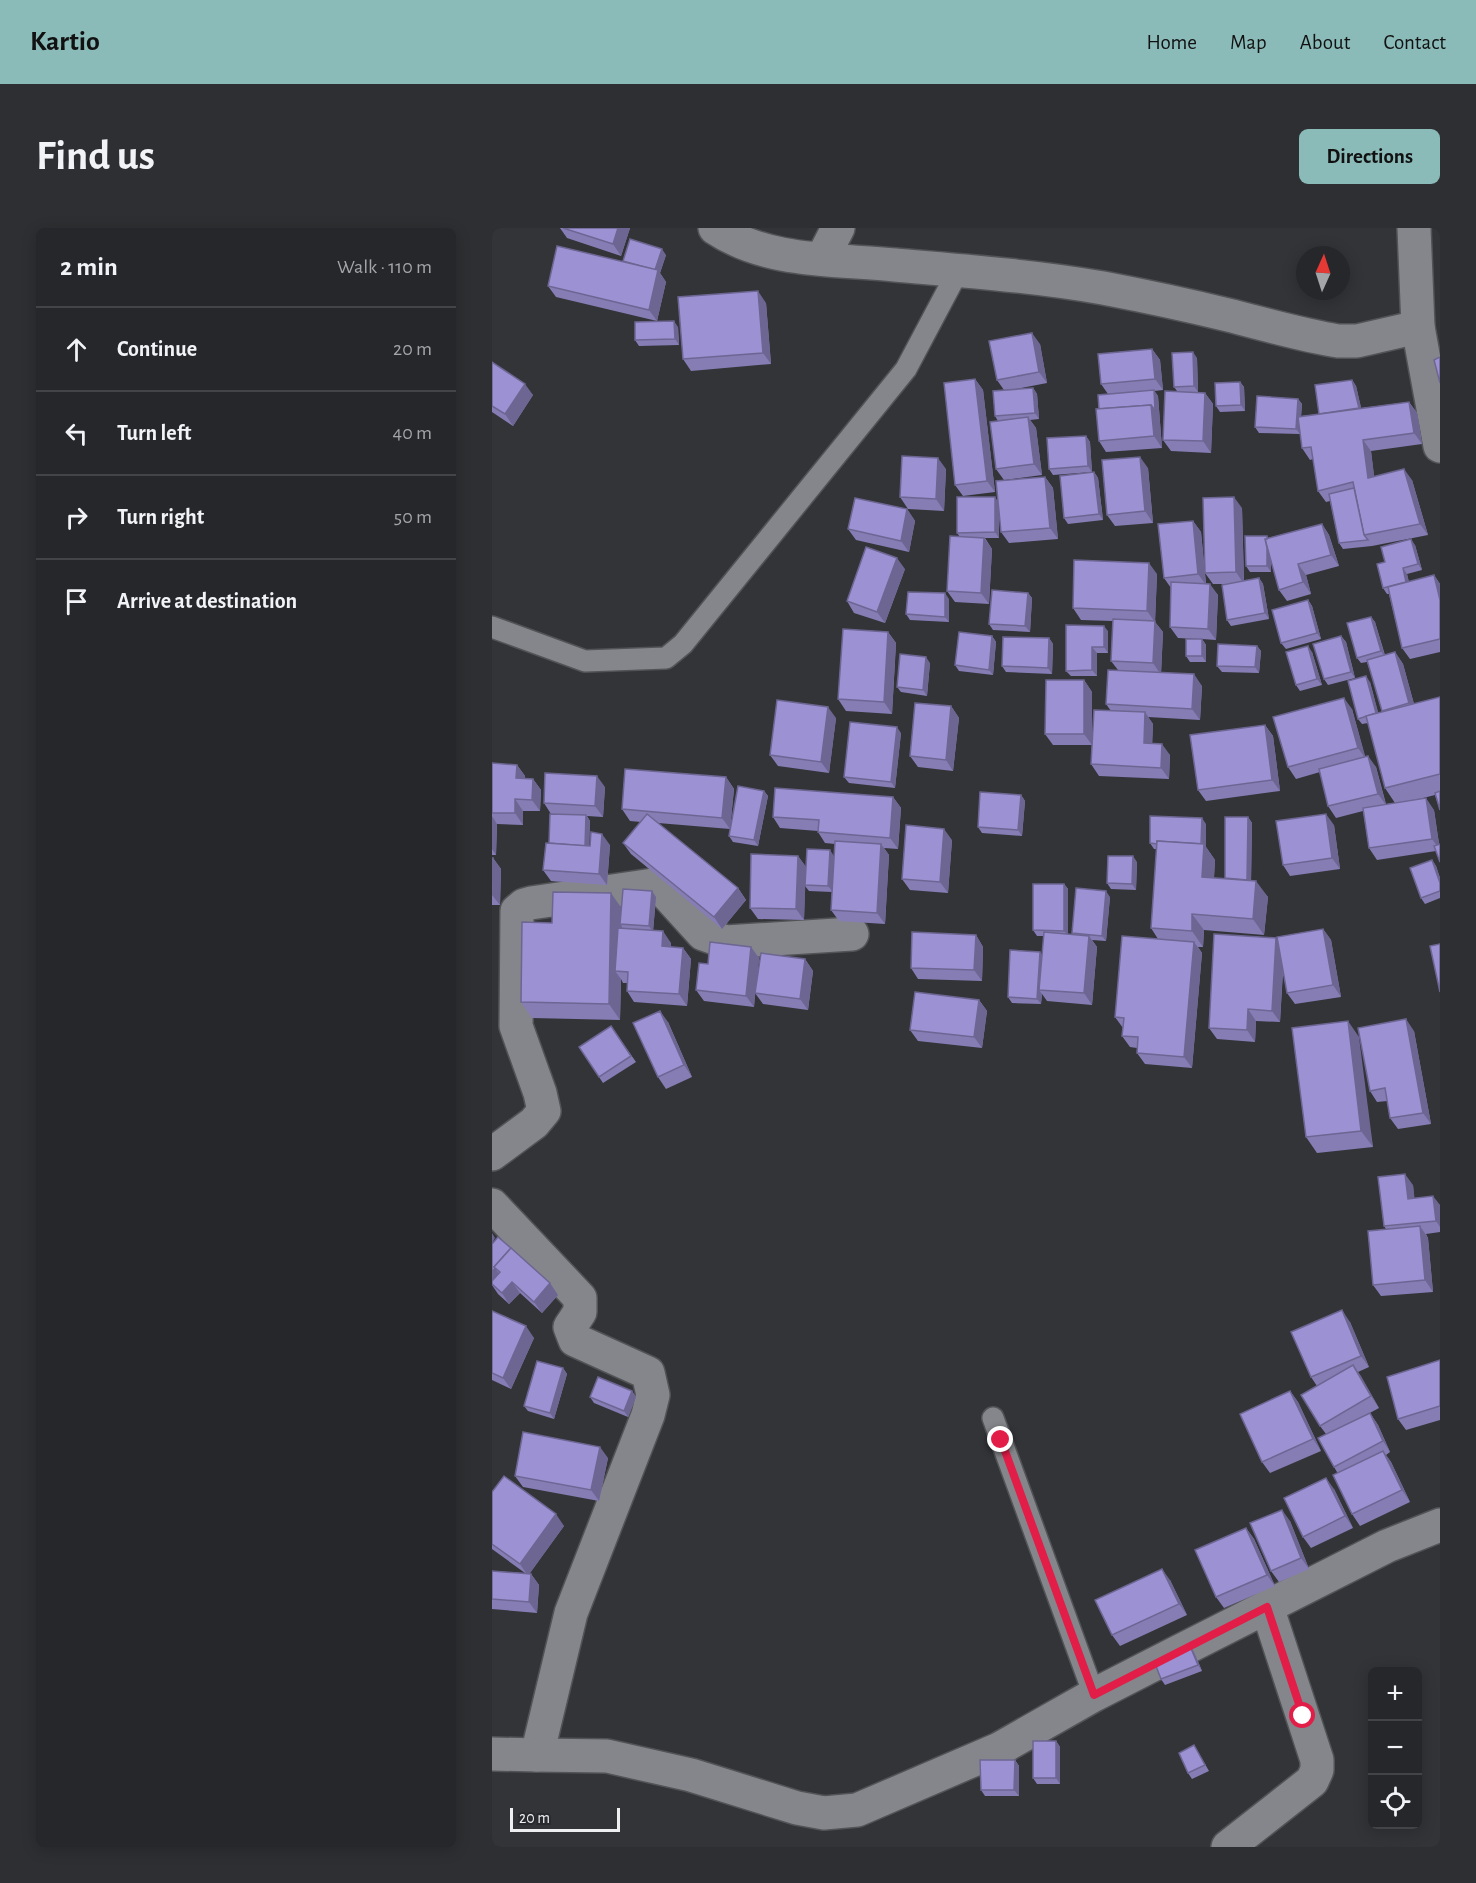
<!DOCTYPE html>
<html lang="en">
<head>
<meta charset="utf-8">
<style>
  :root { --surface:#26272a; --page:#2e2f32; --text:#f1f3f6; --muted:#a4a5a8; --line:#424447; --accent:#8bbbb9 }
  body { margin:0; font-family:"Alegreya Sans",sans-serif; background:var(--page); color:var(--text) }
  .controls { position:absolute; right:18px; bottom:18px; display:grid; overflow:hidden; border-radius:9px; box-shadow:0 3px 15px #0003 }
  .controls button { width:54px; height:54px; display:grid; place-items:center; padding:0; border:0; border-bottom:2px solid var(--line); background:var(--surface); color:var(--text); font:30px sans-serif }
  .compass { position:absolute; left:804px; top:18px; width:54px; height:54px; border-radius:50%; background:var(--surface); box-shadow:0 3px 15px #0003; rotate:3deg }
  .scale { position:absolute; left:18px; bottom:15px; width:110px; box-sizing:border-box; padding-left:6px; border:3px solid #edeff1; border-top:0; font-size:16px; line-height:21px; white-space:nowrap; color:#edeff1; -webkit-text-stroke:4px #282a2e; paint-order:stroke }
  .stop { position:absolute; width:18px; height:18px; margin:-14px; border:4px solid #e11d48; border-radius:50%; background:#fff }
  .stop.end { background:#e11d48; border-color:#fff; box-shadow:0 2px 6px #0008 }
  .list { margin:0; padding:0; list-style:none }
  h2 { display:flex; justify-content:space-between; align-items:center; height:78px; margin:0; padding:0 24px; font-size:26px }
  h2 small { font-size:20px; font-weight:400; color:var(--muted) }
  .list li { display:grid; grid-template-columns:39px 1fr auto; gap:18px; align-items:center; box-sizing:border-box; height:84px; padding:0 24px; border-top:2px solid var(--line) }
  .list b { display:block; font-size:22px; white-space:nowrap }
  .list em { font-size:20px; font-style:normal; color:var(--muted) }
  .icon { flex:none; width:33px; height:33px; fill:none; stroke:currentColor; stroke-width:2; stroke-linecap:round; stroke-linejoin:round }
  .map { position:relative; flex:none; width:948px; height:1619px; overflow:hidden; border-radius:9px }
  header { display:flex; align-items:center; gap:36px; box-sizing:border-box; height:84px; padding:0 30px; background:var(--accent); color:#111 }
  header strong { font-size:28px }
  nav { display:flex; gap:33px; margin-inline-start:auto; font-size:21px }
  .intro { display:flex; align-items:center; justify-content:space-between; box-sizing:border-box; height:144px; padding:0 36px }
  h1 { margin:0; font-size:42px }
  .button { padding:15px 27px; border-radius:9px; background:var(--accent); color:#111; font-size:21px; font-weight:700 }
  main { display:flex; gap:36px; padding:0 36px }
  aside { flex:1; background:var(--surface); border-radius:9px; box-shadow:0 3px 15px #0003 }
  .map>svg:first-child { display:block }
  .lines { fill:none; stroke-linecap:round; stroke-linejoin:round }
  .service-casing { stroke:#515356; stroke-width:24 }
  .minor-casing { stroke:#515356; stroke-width:36 }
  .service { stroke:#84868b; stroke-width:21 }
  .minor { stroke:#84868b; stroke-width:33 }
  .wall { fill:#867db5 }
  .shaded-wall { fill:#6d6693 }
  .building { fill:#9c91d2; stroke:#6d6693; stroke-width:1.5 }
  .route { stroke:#e11d48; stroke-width:8 }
</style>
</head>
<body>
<header>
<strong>Kartio</strong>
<nav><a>Home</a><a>Map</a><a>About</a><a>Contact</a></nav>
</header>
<div class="intro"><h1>Find us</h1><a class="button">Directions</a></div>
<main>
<aside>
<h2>2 min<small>Walk · 110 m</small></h2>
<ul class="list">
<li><svg class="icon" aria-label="ahead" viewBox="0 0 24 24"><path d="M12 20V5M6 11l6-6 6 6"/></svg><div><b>Continue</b></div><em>20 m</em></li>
<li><svg class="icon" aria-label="left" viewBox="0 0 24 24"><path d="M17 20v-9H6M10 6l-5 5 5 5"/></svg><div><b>Turn left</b></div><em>40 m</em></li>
<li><svg class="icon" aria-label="right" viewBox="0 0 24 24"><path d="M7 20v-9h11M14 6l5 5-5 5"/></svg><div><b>Turn right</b></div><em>50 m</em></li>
<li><svg class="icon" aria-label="arrive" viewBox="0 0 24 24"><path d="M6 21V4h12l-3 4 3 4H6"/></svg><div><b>Arrive at destination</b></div></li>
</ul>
</aside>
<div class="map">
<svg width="948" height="1619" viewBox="0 0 948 1619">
  <rect width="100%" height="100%" fill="#323438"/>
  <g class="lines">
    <!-- service casing -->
    <g class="service-casing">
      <g id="service">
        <path d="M0,399L93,433L174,430L191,416L414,141L466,43"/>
        <path d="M501,1190L602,1467"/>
      </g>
    </g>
    <!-- minor casing -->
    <g class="minor-casing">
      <g id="minor">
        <path d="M223,0C275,35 342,31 403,37C472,43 543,48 611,60C653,68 695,77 736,87C772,96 809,107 846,113H865L926,99"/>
        <path d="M922,0L926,99L948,218"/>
        <path d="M330,31L346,0"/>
        <path d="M0,926L42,895L52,883L48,865L24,798L25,683L32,677L39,675L161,657L171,662L211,706L234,714L360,706"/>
        <path d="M0,977L88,1070V1084L78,1099L83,1112L156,1145L161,1167L156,1187L79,1385L45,1527L0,1526"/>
        <path d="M45,1527L115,1528L199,1547L305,1580L332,1585L365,1582L507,1521L602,1467L684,1425L895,1318L948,1297"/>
        <path d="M736,1619L820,1553L825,1542V1532L775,1379"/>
      </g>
    </g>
    <!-- service -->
    <use href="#service" class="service"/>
    <!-- minor -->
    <use href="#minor" class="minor"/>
  </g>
  <!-- wall -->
  <g class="wall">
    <path d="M68,0H138L129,28L75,10Z"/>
    <path d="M174,27L168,45L174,54L165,93L64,69L56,58L132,34L131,33Z"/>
    <path d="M274,75L279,136L199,143L191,131Z"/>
    <path d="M186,99L187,117L147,118L143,112Z"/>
    <path d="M548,116L555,155L524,161L541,160L545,166L547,191L538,192L544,200L550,247L512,252L504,241L506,193L503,188L512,162L505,152Z"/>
    <path d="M660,121L668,132L671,162L662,163L666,168L670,220L614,224L607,213V181L616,166L609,156Z"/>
    <path d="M705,130L706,164H700L713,165L721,176L719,225L679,223L671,212L685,163L682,159Z"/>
    <path d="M0,134L41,167L21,198L0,184Z"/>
    <path d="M483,151L491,162L503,264L471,268L463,257Z"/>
    <path d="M860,152L864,158L869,180L917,174L925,185L930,216L879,223L882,249L920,252L936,307L880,318L851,321L847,315L838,273L834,274L826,263L821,231L818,232L810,220L808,206L767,205L763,199L806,171L810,176L809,188L827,186Z"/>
    <path d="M748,154L752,159L753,183L728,184L724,178Z"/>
    <path d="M594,208L598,214L600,244L561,247L557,241Z"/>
    <path d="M656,240L661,295L623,298L615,287Z"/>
    <path d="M454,241L452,283L416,281L408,269Z"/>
    <path d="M602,244L606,250L611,292L576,296L572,290Z"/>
    <path d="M553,249L561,260L566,311L517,315L509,304L507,283V310H493L500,321L497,376L463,374L455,363L468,309L465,305L506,274Z"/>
    <path d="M750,280L752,353L767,350L771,356L777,391L739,398L735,392L733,356H721L713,345Z"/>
    <path d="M415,281L423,293L417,324L364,312L356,301Z"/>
    <path d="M701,293L709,304L714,355L726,367L724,412L710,411L714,417V434H698L694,428L705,411L686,410L678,399L679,360L672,350Z"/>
    <path d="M830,296L837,307L847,338L814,347L819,366L795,373L787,362L779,334V344H758L754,338L776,310Z"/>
    <path d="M923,317L930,342L915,346L917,354L942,347L948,356V424L918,431L910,420L897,366H895L891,360L893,334Z"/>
    <path d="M413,341L393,395L362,385L355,373Z"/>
    <path d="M665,346L663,394L671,404L669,445L710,458L708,492L656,489L661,496L660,515L678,527L677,551L607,548L599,536L619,483L614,476L626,442L619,433L621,393L589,392L581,380Z"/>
    <path d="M536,365L540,370L538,404L501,402L497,396Z"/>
    <path d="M457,371V394L418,392L414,386Z"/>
    <path d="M816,372L820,378L829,411L794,421L789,415Z"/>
    <path d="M879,389L883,394L893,427L903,424L911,436L922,476L948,469V582L943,567L923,572L942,582L947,616L944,623L885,632L877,620L871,583L844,590L836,578L828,544L804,551L796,539L860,481L873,529L884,539L894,576L903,575L893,560L876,495L870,496L866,491L878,454L886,485L891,484L875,434L869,435L865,430Z"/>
    <path d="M616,403V425H605V448H579L574,443Z"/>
    <path d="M396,404L404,415L400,486L354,483L346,471Z"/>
    <path d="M500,408L504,414L501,447L467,443L463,437Z"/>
    <path d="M849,408L854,414L863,450L836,457L832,451Z"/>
    <path d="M557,410L561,416L560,446L514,444L510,438Z"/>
    <path d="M765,418L769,423L767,445L730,444L725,438Z"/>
    <path d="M820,424L830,457L808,463L804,457Z"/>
    <path d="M438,435L435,468L409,464L405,459Z"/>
    <path d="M592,452L600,464V517H561L553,506Z"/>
    <path d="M459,478L467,490L461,543L426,539L418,528Z"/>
    <path d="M344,490L337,545L286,538L278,527Z"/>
    <path d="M773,497L781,508L788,563L714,573L706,562Z"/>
    <path d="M409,505L403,560L357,555L352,549Z"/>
    <path d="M0,535L25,537L33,548V550L41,551L49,562L48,583H31V597L5,596L4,627H0Z"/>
    <path d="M234,549L242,561L238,601L166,595L246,660L254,672L230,701L139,626L131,615L149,594L138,593L130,581Z"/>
    <path d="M113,559L111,589L95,588L98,593L97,618L118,617L115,657L59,653L51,642L57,615L59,586L52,575Z"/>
    <path d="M272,563L276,568L266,618L241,614L237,608Z"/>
    <path d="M529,567L533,573L530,608L490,605L486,599Z"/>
    <path d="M401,569L409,580L406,621L392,620L397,627L393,696L347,693L339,682L340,664L317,663L313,658L312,692L266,691L258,680L306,628L314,639L342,628L343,616L333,615L326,604V603L288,600L281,589Z"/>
    <path d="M756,589L760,595L759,652L776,669L772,707L712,702L711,719H706L710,725L700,840L653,836L645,825V820L638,819L630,808L631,800L623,789L666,711L659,700L665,621H662L658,615L714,596V619L723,632L722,650H733Z"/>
    <path d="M842,597L848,641L798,648L791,637Z"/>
    <path d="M460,612L456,665L418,662L410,651Z"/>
    <path d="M0,630H1L9,641L8,677H0Z"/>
    <path d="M940,632L944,638L948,650V670L933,676L929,670Z"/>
    <path d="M645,634L644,662L619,661L615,655Z"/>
    <path d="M572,656L576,661V706H581L580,705L618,669L614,713L600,712L605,719L600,777L555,773L550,766L549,776L520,775L516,769L548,724L550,727L552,708H545L541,702Z"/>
    <path d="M164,669L161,703L179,715V719L191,720L199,731L195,778L142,774L135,763V755H131L129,751L128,792L40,790L29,774L60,695L130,680Z"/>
    <path d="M831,701L839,712L849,769L803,776L795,765L791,744L788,794L764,793L763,814L725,811L717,800L785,711Z"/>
    <path d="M484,707L491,719L490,753L426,751L419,740Z"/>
    <path d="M259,719L267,730L265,752L313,731L321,743L316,782L271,776L263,765L262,779L212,773L204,762L216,736Z"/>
    <path d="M487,772L495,783L490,820L426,813L418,802Z"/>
    <path d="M856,793L881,919L825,925L814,909Z"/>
    <path d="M176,794L200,849L174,861L166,849Z"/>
    <path d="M119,798L144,834L111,855L107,849Z"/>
    <path d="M922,803L939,896L906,901L898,890L895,873L885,874L878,863Z"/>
    <path d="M921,957L922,970L948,977V1004L934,1006L936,1010L941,1064L889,1068L881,1057L894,1001L892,998Z"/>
    <path d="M0,1016L66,1067L50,1085L28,1065L17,1076L6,1066L0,1057Z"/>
    <path d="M0,1083L42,1110L19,1161L0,1152Z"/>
    <path d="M858,1094L877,1139L866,1144L887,1180L874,1187L878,1185L886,1197L898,1224L894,1227L899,1234L918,1274L868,1298L860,1286L845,1244L842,1239L834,1206L828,1198L825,1158L819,1149Z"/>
    <path d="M948,1132V1192L914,1202L906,1191Z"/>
    <path d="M71,1140L75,1146L62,1191L36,1183L32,1178Z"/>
    <path d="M140,1163L144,1169L136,1189L102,1175L98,1169Z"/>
    <path d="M798,1163L806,1174L829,1223L778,1245L770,1234Z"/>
    <path d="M116,1230L107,1273L31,1259L23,1248Z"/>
    <path d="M842,1261L861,1300L819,1320L811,1309Z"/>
    <path d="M0,1264L72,1298L37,1346H39L47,1357L45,1385L0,1381V1343L33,1345L0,1321Z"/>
    <path d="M798,1293L817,1341L787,1354L779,1343Z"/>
    <path d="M754,1300L762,1311L783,1358L732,1380L724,1369Z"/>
    <path d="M678,1352L695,1387L628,1418L620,1407Z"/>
    <path d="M698,1418L702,1424L710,1443L673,1457L669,1451Z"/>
    <path d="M564,1513L568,1519V1556H545L541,1550Z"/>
    <path d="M702,1517L717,1543L700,1551L696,1545Z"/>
    <path d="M523,1532L527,1538V1568H493L489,1562Z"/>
  </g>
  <!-- shaded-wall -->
  <g class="shaded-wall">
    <path d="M126,0H138L129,28L121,16Z"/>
    <path d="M170,21L174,27L168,45L174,54L165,93L157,82L163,42Z"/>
    <path d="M266,63L274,75L279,136L271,125Z"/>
    <path d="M182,93L186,99L187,117L183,111Z"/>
    <path d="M540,105L548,116L555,155L547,144Z"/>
    <path d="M660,121L668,132L671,162L663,151Z"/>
    <path d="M701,124L705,130L706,164L702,158Z"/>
    <path d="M483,151L491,162L503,264L495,253Z"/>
    <path d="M860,152L864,158L872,192L868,186Z"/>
    <path d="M748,154L752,159L753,183L749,177Z"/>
    <path d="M33,156L41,167L21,198L13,186Z"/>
    <path d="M541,160L545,166L547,191L543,185Z"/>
    <path d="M662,162L666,168L670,220L662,208L659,177Z"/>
    <path d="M713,165L721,176L719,225L711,213Z"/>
    <path d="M806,171L810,176L808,206L804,201Z"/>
    <path d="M917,174L925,185L930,216L922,205Z"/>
    <path d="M536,189L544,200L550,247L542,236Z"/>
    <path d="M594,208L598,214L600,244L596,238Z"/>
    <path d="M871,212L879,223L884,262L876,250Z"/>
    <path d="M648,229L656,240L661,295L653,283Z"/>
    <path d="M446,230L454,241L452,283L444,271Z"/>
    <path d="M912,241L920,252L936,307L928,296Z"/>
    <path d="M602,244L606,250L611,292L607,286Z"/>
    <path d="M553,249L561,260L566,311L558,300Z"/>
    <path d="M503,269L507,275V310L503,304Z"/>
    <path d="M742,269L750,280L752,356L744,344Z"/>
    <path d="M415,281L423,293L417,324L409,313Z"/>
    <path d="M701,293L709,304L714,357L706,346Z"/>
    <path d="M830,296L837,307L847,338L839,327Z"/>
    <path d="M775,308L779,314V344L775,338Z"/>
    <path d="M492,310L500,321L497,376L489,365Z"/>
    <path d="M919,311L923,317L930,342L926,336Z"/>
    <path d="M405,330L413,341L393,395L385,384Z"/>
    <path d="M657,335L665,346L663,394L671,404L669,447L661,435L663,394L655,383Z"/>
    <path d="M806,336L814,347L819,366L811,354Z"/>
    <path d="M911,340L915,346L918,360L914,354Z"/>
    <path d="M942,347L948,356V372Z"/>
    <path d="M767,350L771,356L777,391L773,385Z"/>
    <path d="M718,356L726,367L724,412L716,401Z"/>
    <path d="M453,365L457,371V394L453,389Z"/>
    <path d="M536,365L540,370L538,404L533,398Z"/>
    <path d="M816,372L820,378L829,411L825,405Z"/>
    <path d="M879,389L883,394L893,429L889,423Z"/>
    <path d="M612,398L616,403V425L612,419Z"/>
    <path d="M396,404L404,415L400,486L392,474Z"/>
    <path d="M500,408L504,414L501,447L497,442Z"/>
    <path d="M849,408L854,414L863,450L859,444Z"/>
    <path d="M557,410L561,416L560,446L556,440Z"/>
    <path d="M710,411L714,417V434L710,428Z"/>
    <path d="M765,418L769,423L767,445L763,439Z"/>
    <path d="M816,418L820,424L830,457L825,451Z"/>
    <path d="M600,419L605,425V448L600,442Z"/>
    <path d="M903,424L911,436L925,487L917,475Z"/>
    <path d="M434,429L438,435L435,468L431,462Z"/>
    <path d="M702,446L710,458L708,492L700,481Z"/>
    <path d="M874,448L878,454L888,491L884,485Z"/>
    <path d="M592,452L600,464V517L592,506Z"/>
    <path d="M852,470L860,481L874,531L866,520Z"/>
    <path d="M459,478L467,490L461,543L454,532Z"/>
    <path d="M336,479L344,490L337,545L329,534Z"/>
    <path d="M653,484L661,496L660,526L652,515Z"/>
    <path d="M773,497L781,508L788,563L780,552Z"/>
    <path d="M405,499L409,505L403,560L399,554Z"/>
    <path d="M670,516L678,527L677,551L669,540Z"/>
    <path d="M876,528L884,539L894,577L886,566Z"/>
    <path d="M25,537L33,548L32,562L24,550Z"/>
    <path d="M105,548L113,559L111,589L103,578Z"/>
    <path d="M234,549L242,561L238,601L230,590Z"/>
    <path d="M41,551L49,562L48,583L40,572Z"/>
    <path d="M272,563L276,568L266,618L262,612Z"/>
    <path d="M529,567L533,573L530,608L526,602Z"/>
    <path d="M401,569L409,580L406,621L398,610Z"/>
    <path d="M934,570L942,582L948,622L940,611Z"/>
    <path d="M23,571L31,583V597L23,585Z"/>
    <path d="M834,586L842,597L848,641L840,630Z"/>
    <path d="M94,587L98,593L97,624L93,618Z"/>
    <path d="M0,588L5,596L4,627L0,621Z"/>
    <path d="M756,589L760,595L759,658L755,652Z"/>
    <path d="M710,590L714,596V619L723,632L721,665L710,649Z"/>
    <path d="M452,601L460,612L456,665L448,654Z"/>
    <path d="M110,606L118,617L115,657L107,646Z"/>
    <path d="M389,616L397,627L393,696L385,685Z"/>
    <path d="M338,622L342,628L341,664L336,658Z"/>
    <path d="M306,628L314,639L312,692L304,681Z"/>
    <path d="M641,628L645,634L644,662L640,656Z"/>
    <path d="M1,630L9,641L8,677L0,667Z"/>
    <path d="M940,632L944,638L948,650V655Z"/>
    <path d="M764,653L776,669L772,707L761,691Z"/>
    <path d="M572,656L576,661V708L572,703Z"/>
    <path d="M246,660L254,672L230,701L222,689Z"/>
    <path d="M160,663L164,669L161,704L157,698Z"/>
    <path d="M614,663L618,669L614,713L610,708Z"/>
    <path d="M119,665L130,681L128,696L130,698L129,744L123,743L129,751L128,792L117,776Z"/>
    <path d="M700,686L712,702L711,719L700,703Z"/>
    <path d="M831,701L839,712L849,769L841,757Z"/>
    <path d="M171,703L179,715L178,729L170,718Z"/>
    <path d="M484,707L491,719L490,753L482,742Z"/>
    <path d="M597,708L605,719L600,777L592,765Z"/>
    <path d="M784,710L792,721L788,794L780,783Z"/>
    <path d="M702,714L710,725L700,840L692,829Z"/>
    <path d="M259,719L267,730L262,779L254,768Z"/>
    <path d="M191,720L199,731L195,778L187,766Z"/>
    <path d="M548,724L552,730L547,762L550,766L549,776L545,771Z"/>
    <path d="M313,731L321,743L316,782L308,771Z"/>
    <path d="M487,772L495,783L490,820L482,809Z"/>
    <path d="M756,781L764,793L763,814L755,802Z"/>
    <path d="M168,783L176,794L200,849L192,837Z"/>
    <path d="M914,791L922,803L939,896L931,885Z"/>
    <path d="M856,793L867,809L881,919L869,903Z"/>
    <path d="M913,946L921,957L924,982L916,971Z"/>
    <path d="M941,968L948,977V999L944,993Z"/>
    <path d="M928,998L936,1010L941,1064L933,1052Z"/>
    <path d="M0,1005L3,1010L0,1015Z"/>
    <path d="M3,1040L7,1046L0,1054V1044Z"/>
    <path d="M20,1054L28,1065L17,1076L10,1065Z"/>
    <path d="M58,1055L66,1067L50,1085L42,1074Z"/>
    <path d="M850,1082L858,1094L877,1139L869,1128Z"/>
    <path d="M34,1098L42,1110L19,1161L11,1150Z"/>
    <path d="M861,1137L869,1148L887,1180L879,1168Z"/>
    <path d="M71,1140L75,1146L62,1191L58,1185Z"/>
    <path d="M140,1163L144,1169L136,1189L132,1183Z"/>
    <path d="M798,1163L806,1174L829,1223L821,1211Z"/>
    <path d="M878,1185L886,1197L898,1224L891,1213Z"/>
    <path d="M108,1219L116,1230L107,1273L99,1262Z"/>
    <path d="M891,1223L899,1234L918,1274L910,1262Z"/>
    <path d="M834,1250L842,1261L861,1300L853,1288Z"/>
    <path d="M790,1282L798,1293L817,1341L809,1330Z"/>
    <path d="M64,1286L72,1298L36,1348L28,1336Z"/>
    <path d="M754,1300L762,1311L783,1358L775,1347Z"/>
    <path d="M670,1341L678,1352L695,1387L687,1376Z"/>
    <path d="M39,1346L47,1357L45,1385L37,1374Z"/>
    <path d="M698,1418L702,1424L710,1443L706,1437Z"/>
    <path d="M564,1513L568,1519V1556L564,1550Z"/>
    <path d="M523,1532L527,1538V1568L522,1562Z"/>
  </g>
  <!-- building -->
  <g class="building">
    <path d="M71,0H126L121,16Z"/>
    <path d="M138,11L170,21L163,42L131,33Z"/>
    <path d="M65,18L166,42L157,82L56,58Z"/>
    <path d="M266,63L271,125L191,131L186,69Z"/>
    <path d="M182,93L183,111L143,112V94Z"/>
    <path d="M540,105L547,144L505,152L497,113Z"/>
    <path d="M660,121L663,151L609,156L606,126Z"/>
    <path d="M701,124L702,158L682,159L680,125Z"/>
    <path d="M948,129V155L942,132Z"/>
    <path d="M0,134L33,156L13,186L0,178Z"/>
    <path d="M483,151L495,253L463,257L452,155Z"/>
    <path d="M860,152L867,180L827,186L823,157Z"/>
    <path d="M748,154L749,177L724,178L723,155Z"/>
    <path d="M541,160L543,185L503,188L501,163Z"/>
    <path d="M662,162L663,182L659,177L607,181L606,167Z"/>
    <path d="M673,163L713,165L711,213L671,212Z"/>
    <path d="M765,168L806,171L804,201L763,199Z"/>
    <path d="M917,174L922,205L871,212L876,250L912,241L928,296L872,307L861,254L826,263L819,219L810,220L806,189Z"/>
    <path d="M659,177L662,208L607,213L604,181Z"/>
    <path d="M536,189L542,236L504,241L498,194Z"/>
    <path d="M594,208L596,238L557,241L555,210Z"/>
    <path d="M410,228L446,230L444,271L408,269Z"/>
    <path d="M648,229L653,283L615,287L610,232Z"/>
    <path d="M602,244L607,286L572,290L568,248Z"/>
    <path d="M553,249L558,300L509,304L504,253Z"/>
    <path d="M862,260L872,307L876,312L847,315L837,266Z"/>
    <path d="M465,269H503V304L465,305Z"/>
    <path d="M742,269L744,344L713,345L711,270Z"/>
    <path d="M363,270L415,281L409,313L356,301Z"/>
    <path d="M701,293L706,346L672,350L666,296Z"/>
    <path d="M830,296L839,327L806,336L811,354L787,362L773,311Z"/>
    <path d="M458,308L492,310L489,365L455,363Z"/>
    <path d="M753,308H775V311H773L775,320V338H754Z"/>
    <path d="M919,311L926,336L911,340L914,354L891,360L885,336L893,334L889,319Z"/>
    <path d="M374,319L405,330L385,384L355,373Z"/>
    <path d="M582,332L657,335L655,383L581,380Z"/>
    <path d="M942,347L948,372V411L910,420L896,359Z"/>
    <path d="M767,350L773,385L735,392L730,357Z"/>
    <path d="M679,354L718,356L716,401L678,399Z"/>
    <path d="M500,362L536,365L533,398L497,396Z"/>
    <path d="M416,364L453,365V389L414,386Z"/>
    <path d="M816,372L825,405L789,415L780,382Z"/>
    <path d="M879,389L889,423L865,430L855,395Z"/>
    <path d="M621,391L663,393L661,435L619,433Z"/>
    <path d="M574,397L612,398V419H600V442L574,443Z"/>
    <path d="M351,401L396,404L392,474L346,471Z"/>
    <path d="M467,404L500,408L497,442L463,437Z"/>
    <path d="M849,408L859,444L832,451L821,416Z"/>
    <path d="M511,409L557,410L556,440L510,438Z"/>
    <rect x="694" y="411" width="16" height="17"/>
    <path d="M726,416L765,418L763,439L725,438Z"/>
    <path d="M816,418L825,451L804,457L794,424Z"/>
    <path d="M903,424L917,475L890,483L875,432Z"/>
    <path d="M408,426L434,429L431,462L405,459Z"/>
    <path d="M616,442L702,446L700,481L614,476Z"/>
    <path d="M874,448L884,485L866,491L856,453Z"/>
    <path d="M554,452H592V506H553Z"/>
    <path d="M948,469V546L893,560L874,488Z"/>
    <path d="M852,470L866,520L796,539L781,489Z"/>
    <path d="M285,472L336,479L329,534L278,527Z"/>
    <path d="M423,475L459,478L454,532L418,528Z"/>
    <path d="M602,482L653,484L652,515L670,516L669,540L599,536Z"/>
    <path d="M358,494L405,499L399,554L352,549Z"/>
    <path d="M773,497L780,552L706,562L698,507Z"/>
    <path d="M876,528L886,566L836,578L827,541Z"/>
    <path d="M0,535L25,537L24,550L41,551L40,572L23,571V585H0Z"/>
    <path d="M133,541L234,549L230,590L130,581Z"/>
    <path d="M53,545L105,548L103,578L52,575Z"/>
    <path d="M246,558L272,563L262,612L237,608Z"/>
    <path d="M283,560L401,569L398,610L326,604L327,592L281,589Z"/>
    <path d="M948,563V582L943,565Z"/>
    <path d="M488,564L529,567L526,602L486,599Z"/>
    <path d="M934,570L940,611L877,620L871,580Z"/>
    <path d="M58,586L94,587L93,618L57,615Z"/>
    <path d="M155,586L246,660L222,689L131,615Z"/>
    <path d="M834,586L840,630L791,637L784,593Z"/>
    <path d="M658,588L710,590L709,616L665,613V616L658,615Z"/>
    <path d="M733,589H756L755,652L733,650Z"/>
    <path d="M414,597L452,601L448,654L410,651Z"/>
    <path d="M99,604L110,606L107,646L51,642L54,615L98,618Z"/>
    <path d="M343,613L389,616L385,685L339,682Z"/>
    <path d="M665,613L712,616L710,649L764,653L761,691L700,686V703L659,700Z"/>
    <path d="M948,616V634L942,618Z"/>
    <path d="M315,621L338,622L336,658L313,657Z"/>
    <path d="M259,626L306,628L304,681L258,680Z"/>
    <path d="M616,628H641L640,656L615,655Z"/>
    <path d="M0,630H1L0,658Z"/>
    <path d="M940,632L948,655V663L929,670L918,640Z"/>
    <path d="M541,656H572V703L541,702Z"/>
    <path d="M584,660L614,663L610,708L580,705Z"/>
    <path d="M131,661L160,663L157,698L128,696Z"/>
    <path d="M61,664L119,665L117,776L29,774L30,694L60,695Z"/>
    <path d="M126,700L171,703L170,718L191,720L187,766L135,763L136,744L123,743Z"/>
    <path d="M831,701L841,757L795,765L785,709Z"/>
    <path d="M420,704L484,707L482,742L419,740Z"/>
    <path d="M552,704L597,708L592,765L547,762Z"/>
    <path d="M722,706L784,710L780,783L756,781L755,802L717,800Z"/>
    <path d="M630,708L702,714L692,829L645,825L646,809L630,808L632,790L623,789Z"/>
    <path d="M218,714L259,719L254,768L204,762L207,735L216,736Z"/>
    <path d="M948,716V764L938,718Z"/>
    <path d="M518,722L548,724L545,771L516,769Z"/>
    <path d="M269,725L313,731L308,771L263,765Z"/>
    <path d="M423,764L487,772L482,809L418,802Z"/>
    <path d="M168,783L192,837L166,849L141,795Z"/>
    <path d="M914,791L931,885L898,890L893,860L878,863L866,800Z"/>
    <path d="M856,793L869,903L814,909L800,800Z"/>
    <path d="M119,798L139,828L107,849L87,819Z"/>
    <path d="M913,946L916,971L941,968L944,993L892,998L886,949Z"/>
    <path d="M928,998L933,1052L881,1057L876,1003Z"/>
    <path d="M6,1009L20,1021L19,1020L2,1039L3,1040L0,1044V1016Z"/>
    <path d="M19,1020L58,1055L42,1074L20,1054L10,1065L0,1056V1053L8,1044L2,1039Z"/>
    <path d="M850,1082L869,1128L819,1149L799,1104Z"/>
    <path d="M0,1083L34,1098L11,1150L0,1145Z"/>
    <path d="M948,1132V1178L906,1191L895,1149Z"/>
    <path d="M45,1133L71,1140L58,1185L32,1178Z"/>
    <path d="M861,1137L879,1168L828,1198L809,1167Z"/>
    <path d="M106,1149L140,1163L132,1183L98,1169Z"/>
    <path d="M798,1163L821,1211L770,1234L748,1186Z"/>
    <path d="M878,1185L891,1213L842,1239L826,1210Z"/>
    <path d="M31,1204L108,1219L99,1262L23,1248Z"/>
    <path d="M891,1223L910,1262L860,1286L841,1247Z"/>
    <path d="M12,1248L64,1286L28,1336L0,1316V1264Z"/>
    <path d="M834,1250L853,1288L811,1309L792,1270Z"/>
    <path d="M790,1282L809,1330L779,1343L758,1295Z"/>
    <path d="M754,1300L775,1347L724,1369L703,1322Z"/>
    <path d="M670,1341L687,1376L620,1407L603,1372Z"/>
    <path d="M0,1343L39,1346L37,1374L0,1371Z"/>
    <path d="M698,1418L706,1437L669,1451L662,1433Z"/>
    <rect x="541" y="1513" width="23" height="37"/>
    <path d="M702,1517L713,1537L696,1545L687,1525Z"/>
    <path d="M488,1532H523L522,1562H489Z"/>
  </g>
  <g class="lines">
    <!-- route -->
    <path class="route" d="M509,1212L602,1467L775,1379L811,1488"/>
  </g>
</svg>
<div class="controls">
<button>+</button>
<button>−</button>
<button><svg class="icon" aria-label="locate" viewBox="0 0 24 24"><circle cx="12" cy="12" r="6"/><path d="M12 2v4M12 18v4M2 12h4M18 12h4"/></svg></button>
</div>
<svg class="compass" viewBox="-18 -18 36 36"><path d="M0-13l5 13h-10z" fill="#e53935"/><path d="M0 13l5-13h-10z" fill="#a4a5a8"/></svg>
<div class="scale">20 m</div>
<div class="stop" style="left:811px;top:1488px"></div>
<div class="stop end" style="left:509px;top:1212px"></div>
</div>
</main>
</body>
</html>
